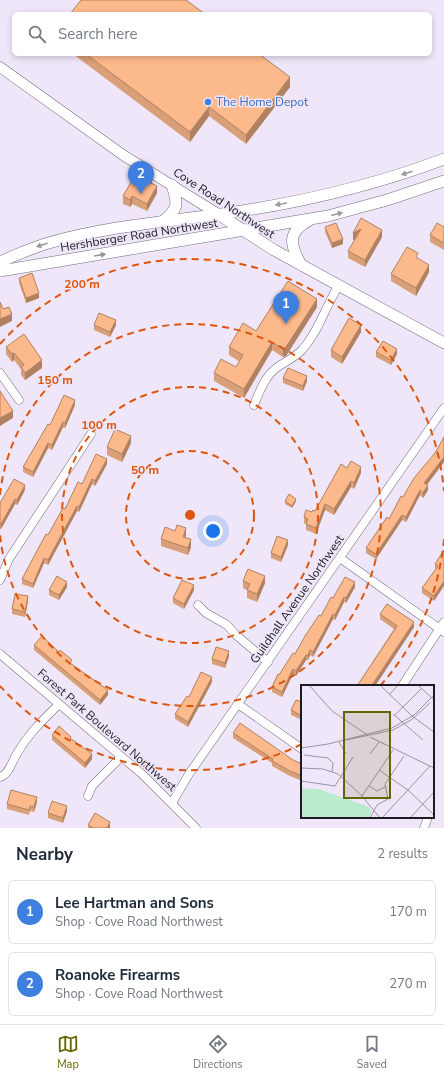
<!DOCTYPE html>
<html lang="en">
<head>
<meta charset="utf-8">
<style>
  :root { --surface:#fff; --page:#f6f6f7; --text:#1f2937; --muted:#747a83; --line:#e0e1e3; --accent:#646602 }
  body { margin:0; font-family:"Nunito Sans",sans-serif; background:var(--page); color:var(--text) }
  .you { position:absolute; left:213px; top:531px; width:14px; height:14px; margin:-10px; border:3px solid #fff; border-radius:50%; background:#1a73e8; box-shadow:0 0 0 6px #1a73e833 }
  .badge { display:grid; place-items:center; width:26px; height:26px; border-radius:50%; background:var(--accent); color:#fff; font-size:13px; font-weight:700 }
  .pin { position:absolute; translate:-50% -33px; filter:drop-shadow(0 1px 2px #0008) }
  .pin::after { content:''; position:absolute; top:21px; width:14px; height:12px; background:inherit; clip-path:polygon(0 0,100% 0,50% 100%) }
  .list { margin:0; padding:0; list-style:none }
  h2 { display:flex; justify-content:space-between; align-items:center; height:52px; margin:0; padding:0 16px; font-size:17px }
  h2 small { font-size:13px; font-weight:400; color:var(--muted) }
  .list li { display:grid; grid-template-columns:26px 1fr auto; gap:12px; align-items:center; box-sizing:border-box; height:64px; margin:0 8px 8px; padding:0 8px; border:1px solid var(--line); border-radius:6px }
  .list b { display:block; font-size:15px; white-space:nowrap }
  .list p { margin:0; font-size:13px; white-space:nowrap; color:var(--muted) }
  .list em { font-size:13px; font-style:normal; color:var(--muted) }
  .icon { flex:none; width:22px; height:22px; fill:none; stroke:currentColor; stroke-width:2; stroke-linecap:round; stroke-linejoin:round }
  .map { position:relative; flex:none; width:444px; height:828px; overflow:hidden }
  .search { position:absolute; background:var(--surface); box-shadow:0 2px 6px #0003; left:12px; right:12px; top:12px; height:44px; display:flex; align-items:center; gap:10px; box-sizing:border-box; padding:0 14px; border-radius:6px; color:var(--muted); font-size:15px }
  .sheet { height:196px; background:var(--surface) }
  nav { display:flex; justify-content:space-around; align-items:center; box-sizing:border-box; height:56px; border-top:1px solid var(--line); background:var(--surface); font-size:11px; color:var(--muted) }
  nav a { display:grid; justify-items:center; gap:2px }
  nav .on { color:var(--accent) }
  .map>svg:first-child { display:block }
  .lines { fill:none; stroke-linecap:round; stroke-linejoin:round }
  .minor-casing { stroke:#736b7c; stroke-width:9 }
  .tertiary-casing { stroke:#736b7c; stroke-width:11 }
  .secondary-casing { stroke:#736b7c; stroke-width:12 }
  .minor { stroke:#fff; stroke-width:8 }
  .tertiary { stroke:#fff; stroke-width:10 }
  .secondary { stroke:#fff; stroke-width:11 }
  .wall { fill:#d99f78 }
  .shaded-wall { fill:#b08262 }
  .building { fill:#fcb98c; stroke:#b08262 }
  .oneway { fill:#99989b }
  .ring { fill:none; stroke:#de560d; stroke-width:2; stroke-dasharray:7 5 }
  .shop-dot { fill:#3f7fe0; stroke:#efe6f9; stroke-width:1.5 }
  .labels { text-anchor:middle; dominant-baseline:central; stroke-width:3; stroke-linejoin:round; paint-order:stroke }
  .shop-label { font-size:12px; fill:#366cbe; stroke:#efe6f9; text-anchor:start }
  .street-label { font-size:12px; fill:#1d1a21; stroke:#efe6f9 }
  .inset-road { fill:none; stroke:#9b94a3; stroke-width:1 }
  .view { fill:#646602; fill-opacity:0.15; stroke:#646602; stroke-width:2 }
  .inset-edge { fill:none; stroke:#1d1a21; stroke-width:2 }
  .centre { fill:#de560d; stroke:#efe6f9; stroke-width:2 }
  .ring-label { font-size:12px; text-anchor:middle; font-weight:bold; fill:#de560d; stroke:#efe6f9; stroke-width:3; stroke-linejoin:round; paint-order:stroke }
</style>
</head>
<body>
<div class="map">
<svg width="444" height="828" viewBox="0 0 444 828">
  <rect width="100%" height="100%" fill="#efe6f9"/>
  <g class="lines">
    <!-- minor casing -->
    <g class="minor-casing">
      <g id="minor">
        <path d="M0,373L19,400"/>
        <path d="M254,405C260,391 265,375 279,366C287,361 295,357 302,350C319,331 325,307 339,285"/>
        <path d="M340,558L444,632"/>
        <path d="M0,580L9,559L91,434"/>
        <path d="M198,605L206,613L227,625L236,635L268,662"/>
        <path d="M0,654L142,774L196,828"/>
        <path d="M402,686L444,622"/>
        <path d="M238,704L302,749"/>
        <path d="M0,777C10,774 12,760 18,752C29,733 44,719 59,704"/>
        <path d="M88,796L92,786L121,757"/>
        <path d="M172,803L189,774L444,408"/>
        <path d="M424,828L428,817"/>
      </g>
    </g>
    <!-- tertiary casing -->
    <g class="tertiary-casing">
      <path id="tertiary" d="M0,67L123,155L218,214"/>
    </g>
    <!-- secondary casing -->
    <g class="secondary-casing">
      <g id="secondary">
        <path d="M218,214L274,250L444,343"/>
        <path d="M162,222C179,209 178,204 172,185"/>
        <path d="M0,262C15,255 30,249 45,244C109,225 177,221 242,211C311,200 378,184 444,159"/>
        <path d="M301,265C291,246 286,233 308,221"/>
        <path d="M0,271L328,216L387,200L444,181"/>
      </g>
    </g>
    <!-- minor -->
    <use href="#minor" class="minor"/>
    <!-- tertiary -->
    <use href="#tertiary" class="tertiary"/>
    <!-- secondary -->
    <use href="#secondary" class="secondary"/>
  </g>
  <!-- wall -->
  <g class="wall">
    <path d="M73,54H259L290,87L246,144L209,116L190,142Z"/>
    <path d="M152,184L157,193L147,211L132,204L130,207L123,204V196Z"/>
    <path d="M325,227L343,244L332,248L325,232Z"/>
    <path d="M444,227V250L430,242V235Z"/>
    <path d="M353,233L382,237L365,267L348,258V251L355,239L353,240Z"/>
    <path d="M418,258L429,272L416,296L391,281V274Z"/>
    <path d="M19,278L39,298L26,303L19,283Z"/>
    <path d="M317,307L286,356L283,357L272,350L244,398L214,381V373L236,367L240,362L229,355V347L256,331Z"/>
    <path d="M94,325H116L110,337L94,330Z"/>
    <path d="M361,332L342,364L331,357V350Z"/>
    <path d="M6,347L42,368L25,380L21,375V369L14,360L12,362L6,354Z"/>
    <path d="M376,352L397,354L391,365L376,357Z"/>
    <path d="M283,378L307,381L303,391L283,383Z"/>
    <path d="M75,405L65,428L63,427L52,450L48,448L33,477L23,472V467L50,425Z"/>
    <path d="M444,437V462L427,485L428,490L423,498L420,495L406,522L402,520L376,559L366,553V548L389,519L403,497L435,453Z"/>
    <path d="M131,443L122,462L107,455V447Z"/>
    <path d="M107,464L95,486L92,484L79,512L77,511L48,565L44,563L33,588L22,584V579L65,509L82,484Z"/>
    <path d="M347,468L361,473L354,489L351,487L334,515L325,510L316,534L306,530V524L304,523V517L315,511Z"/>
    <path d="M25,490L17,505L15,504L1,529H0V503Z"/>
    <path d="M285,501H296L292,508L285,504Z"/>
    <path d="M186,535L185,537L191,547L188,555L161,546V539Z"/>
    <path d="M288,545L281,562L271,558V553Z"/>
    <path d="M444,550L434,601L422,593V588L436,569L435,568V564Z"/>
    <path d="M243,581L265,583L257,602L247,598V590L243,588Z"/>
    <path d="M67,587L59,600L49,595V590Z"/>
    <path d="M355,587L346,603L344,602L335,620L333,619L313,657L310,655L308,660H306L296,676L293,674L282,697L272,692V687L279,675L295,654L333,598Z"/>
    <path d="M194,590L184,609L173,603V598Z"/>
    <path d="M28,601L25,617L12,614V609Z"/>
    <path d="M380,614L414,627L375,686H357L394,629L380,619Z"/>
    <path d="M34,645L72,665L108,695L100,705L34,650Z"/>
    <path d="M229,656L225,668L212,664V659Z"/>
    <path d="M212,682L188,727L175,719V714L189,697Z"/>
    <path d="M302,702V720L291,715V710Z"/>
    <path d="M233,733L293,760L302,764V781L290,776L272,766V763L233,738Z"/>
    <path d="M52,735L71,739L92,759L85,768L52,740Z"/>
    <path d="M37,802L34,812L30,811L29,815L7,809V804Z"/>
    <path d="M67,811L63,823L48,818V813Z"/>
    <path d="M88,825L110,827V828H88Z"/>
  </g>
  <!-- shaded-wall -->
  <g class="shaded-wall">
    <path d="M290,77V87L246,144V135Z"/>
    <path d="M209,107V116L190,142V132Z"/>
    <path d="M152,177V185L149,182Z"/>
    <path d="M157,186V193L147,211V204Z"/>
    <path d="M132,196V204L130,207V200Z"/>
    <path d="M361,229V237L353,240V233Z"/>
    <path d="M382,230V237L365,267V260Z"/>
    <path d="M343,239V244L332,248V243Z"/>
    <path d="M429,265V272L416,296V288Z"/>
    <path d="M39,293V298L26,303V298Z"/>
    <path d="M317,299V307L286,356L283,357V349Z"/>
    <path d="M12,314V321L0,327V319Z"/>
    <path d="M116,320V325L110,337V332Z"/>
    <path d="M361,325V332L342,364V357Z"/>
    <path d="M272,342V350L244,398V389Z"/>
    <path d="M397,349V354L391,365V360Z"/>
    <path d="M14,353V360L12,362V354Z"/>
    <path d="M42,360V368L25,380V373Z"/>
    <path d="M307,376V381L303,391V386Z"/>
    <path d="M75,400V405L65,428V423Z"/>
    <path d="M13,411V418L0,426V418Z"/>
    <path d="M63,422V427L52,450V445Z"/>
    <path d="M131,436V443L122,462V454Z"/>
    <path d="M48,443V448L33,477V472Z"/>
    <path d="M444,457V462L424,488V483Z"/>
    <path d="M107,459V464L95,486V481Z"/>
    <path d="M361,467V473L354,489V483Z"/>
    <path d="M92,479V484L79,512V507Z"/>
    <path d="M351,481V487L334,515V509Z"/>
    <path d="M25,485V490L17,505V500Z"/>
    <path d="M428,485V490L423,498V493Z"/>
    <path d="M420,490V495L406,522V517Z"/>
    <path d="M15,499V504L1,529V524Z"/>
    <path d="M296,499V501L292,508V506Z"/>
    <path d="M325,504V510L316,534V528Z"/>
    <path d="M77,506V511L48,565V560Z"/>
    <path d="M402,515V520L376,559V554Z"/>
    <path d="M186,528V535L183,544V537Z"/>
    <path d="M191,539V547L188,555V548Z"/>
    <path d="M288,540V545L281,562V557Z"/>
    <path d="M44,558V563L33,588V584Z"/>
    <path d="M265,576V583L257,602V594Z"/>
    <path d="M444,581V586L434,601V596Z"/>
    <path d="M67,582V587L59,600V595Z"/>
    <path d="M355,582V587L346,603V598Z"/>
    <path d="M194,585V590L184,609V604Z"/>
    <path d="M28,596V601L25,617V612Z"/>
    <path d="M344,597V602L335,620V615Z"/>
    <path d="M333,614V619L313,657V652Z"/>
    <path d="M414,622V627L375,686H372Z"/>
    <path d="M310,650V655L308,660V655Z"/>
    <path d="M229,651V656L225,668V663Z"/>
    <path d="M306,655V660L296,676V671Z"/>
    <path d="M293,669V674L282,697V692Z"/>
    <path d="M212,677V682L188,727V722Z"/>
    <path d="M108,690V695L100,705V700Z"/>
    <path d="M92,754V759L85,768V763Z"/>
    <path d="M37,797V802L34,812V807Z"/>
    <path d="M67,806V811L63,823V818Z"/>
    <path d="M110,822V828H107Z"/>
  </g>
  <!-- building -->
  <g class="building">
    <path d="M81,0H186L205,14H70Z"/>
    <path d="M86,54H259L290,77L246,135L209,107L190,132Z"/>
    <path d="M138,170L152,177L149,182L157,186L147,204L132,196L130,200L123,196Z"/>
    <path d="M361,218L382,230L365,260L348,251L361,229L353,233Z"/>
    <path d="M336,223L343,239L332,243L325,227Z"/>
    <path d="M437,223L444,227V243L430,235Z"/>
    <path d="M407,247L418,253L416,257L429,265L416,288L391,274Z"/>
    <path d="M32,273L39,293L26,298L19,278Z"/>
    <path d="M288,281L317,299L286,347L283,349L272,342L244,389L214,373L221,359L236,367L243,355L229,347L243,323L256,331Z"/>
    <path d="M0,302L3,309L9,307L12,314L0,319Z"/>
    <path d="M99,313L116,320L110,332L94,325Z"/>
    <path d="M349,318L361,325L342,357L331,350Z"/>
    <path d="M24,334L42,360L25,373L21,367L24,365L14,353L12,354L6,347Z"/>
    <path d="M383,341L397,349L391,360L376,352Z"/>
    <path d="M288,368L307,376L303,386L283,378Z"/>
    <path d="M0,391L13,411L0,418Z"/>
    <path d="M64,395L75,400L65,423L63,422L52,445L48,443L33,472L23,467L48,424L50,425Z"/>
    <path d="M115,429L131,436L122,454L107,447Z"/>
    <path d="M444,437V457L424,483L428,485L423,493L420,490L406,517L402,515L376,554L366,548L387,517L389,519L401,496L403,497L414,478L435,453Z"/>
    <path d="M96,454L107,459L95,481L92,479L79,507L77,506L48,560L44,558L33,584L22,579L46,534L48,535L63,508L65,509L78,482L82,484Z"/>
    <path d="M351,461L361,467L354,483L351,481L334,509L325,504L316,528L306,524L308,519L304,517L306,510L312,512L313,510L315,511L341,464L347,468Z"/>
    <path d="M14,479L25,485L17,500L15,499L1,524H0V503Z"/>
    <path d="M289,494L296,499L292,506L285,501Z"/>
    <path d="M177,525L186,528L183,537L191,539L188,548L161,539L165,527L175,531Z"/>
    <path d="M277,536L288,540L281,557L271,553Z"/>
    <path d="M444,550V581L434,596L422,588L438,566L435,564Z"/>
    <path d="M248,569L265,576L257,594L247,590L250,584L243,581Z"/>
    <path d="M57,576L67,582L59,595L49,590Z"/>
    <path d="M345,577L355,582L346,598L344,597L335,615L333,614L313,652L310,650L308,655H306L296,671L293,669L282,692L272,687L278,674L279,675L293,653L295,654L305,636L319,615L321,616L331,597L333,598Z"/>
    <path d="M182,580L194,585L184,604L173,598Z"/>
    <path d="M15,594L28,596L25,612L12,609Z"/>
    <path d="M387,604L414,622L372,685L373,686H357L397,626L380,614Z"/>
    <path d="M42,636L59,652L60,650L72,660L70,663L108,690L100,700L34,645Z"/>
    <path d="M216,647L229,651L225,663L212,659Z"/>
    <path d="M201,672L212,677L188,722L175,714L187,696L189,697Z"/>
    <path d="M296,700L302,702V716L291,710Z"/>
    <path d="M240,723L293,760L302,764V776L290,771L272,761L273,759L233,733Z"/>
    <path d="M59,726L71,737L70,738L92,754L85,763L52,735Z"/>
    <path d="M11,790L37,797L34,807L30,806L29,810L7,804Z"/>
    <path d="M52,801L67,806L63,818L48,813Z"/>
    <path d="M95,813L110,822L107,828H94L88,825Z"/>
  </g>
  <!-- one-way arrows -->
  <defs><path id="oneway-solid" d="M-6-.8H1V-3.2L6.5 0L1 3.2V.8H-6Z"/></defs>
  <g class="oneway">
    <use href="#oneway-solid" transform="translate(407 173) rotate(162)"/>
    <use href="#oneway-solid" transform="translate(281 204) rotate(170)"/>
    <use href="#oneway-solid" transform="translate(337 214) rotate(-14)"/>
    <use href="#oneway-solid" transform="translate(42 245) rotate(162)"/>
    <use href="#oneway-solid" transform="translate(100 255) rotate(-9)"/>
  </g>
  <!-- distance rings -->
  <g class="ring">
    <circle cx="190" cy="515" r="64"/>
    <circle cx="190" cy="515" r="128"/>
    <path d="M0 495A191 191 0 1 1 0 535"/>
    <path d="M444 539A255 255 0 0 1 380 686M302 744A255 255 0 0 1 0 686M0 344A255 255 0 0 1 444 491"/>
  </g>
  <!-- markers -->
  <circle class="shop-dot" cx="208" cy="102" r="4"/>
  <g class="labels">
    <!-- shop labels -->
    <g class="shop-label">
      <text x="216" y="102">The Home Depot</text>
    </g>
    <!-- street labels -->
    <g class="street-label">
      <text transform="translate(224 203) rotate(33)">Cove Road Northwest</text>
      <text transform="translate(139 235) rotate(-9)">Hershberger Road Northwest</text>
      <text transform="translate(297 599) rotate(-55)">Guildhall Avenue Northwest</text>
      <text transform="translate(107 730) rotate(41)">Forest Park Boulevard Northwest</text>
    </g>
  </g>
  <!-- overview -->
  <g transform="translate(301 685)">
    <rect width="133" height="133" fill="#efe6f9"/>
    <path d="M0,103L18,104L68,122L70,127L68,133H0Z" fill="#baebcd"/>
    <path class="inset-road" d="M8,0L31,26L65,49M79,0L111,31L133,47M117,0L133,15M89,9L97,0M92,29L122,55M93,31L120,4M69,52L133,83M45,55L92,45L110,35L129,18M38,57L45,69M0,63L27,59L91,43L113,30L133,10M69,69L78,57M3,70L27,73L32,78L31,87M0,83L22,84L37,89L60,110L79,133M78,85L107,105L133,130M0,96L34,101L52,72M68,101L76,106L84,102M61,111L92,65M69,133L76,120L87,114L84,99L103,71M81,133L129,81M109,133L133,107"/>
    <path class="view" d="M43,27H89V113H43Z"/>
    <rect width="133" height="133" class="inset-edge"/>
  </g>
  <circle cx="190" cy="515" r="6" class="centre"/>
  <g class="ring-label">
    <text x="82" y="288">200 m</text>
    <text x="55" y="384">150 m</text>
    <text x="99" y="429">100 m</text>
    <text x="145" y="474">50 m</text>
  </g>
</svg>
<div class="you"></div>
<div class="pin badge" style="left:286px;top:324px;background:#3f7fe0">1</div>
<div class="pin badge" style="left:141px;top:194px;background:#3f7fe0">2</div>
<div class="search"><svg class="icon" aria-label="search" viewBox="0 0 24 24"><circle cx="10" cy="10" r="6"/><path d="M15 15l6 6"/></svg>Search here</div>
</div>
<section class="sheet">
<h2>Nearby<small>2 results</small></h2>
<ul class="list">
<li><span class="badge" style="background:#3f7fe0">1</span><div><b>Lee Hartman and Sons</b><p>Shop · Cove Road Northwest</p></div><em>170 m</em></li>
<li><span class="badge" style="background:#3f7fe0">2</span><div><b>Roanoke Firearms</b><p>Shop · Cove Road Northwest</p></div><em>270 m</em></li>
</ul>
</section>
<nav>
<a class="on"><svg class="icon" aria-label="map" viewBox="0 0 24 24"><path d="M3 6l6-2 6 2 6-2v14l-6 2-6-2-6 2zM9 4v14M15 6v14"/></svg>Map</a>
<a><svg class="icon" aria-label="directions" viewBox="0 0 24 24"><path d="M12 3l9 9-9 9-9-9zM9 14v-3h6M13 9l2 2-2 2"/></svg>Directions</a>
<a><svg class="icon" aria-label="saved" viewBox="0 0 24 24"><path d="M7 4h10v16l-5-4-5 4z"/></svg>Saved</a>
</nav>
</body>
</html>
